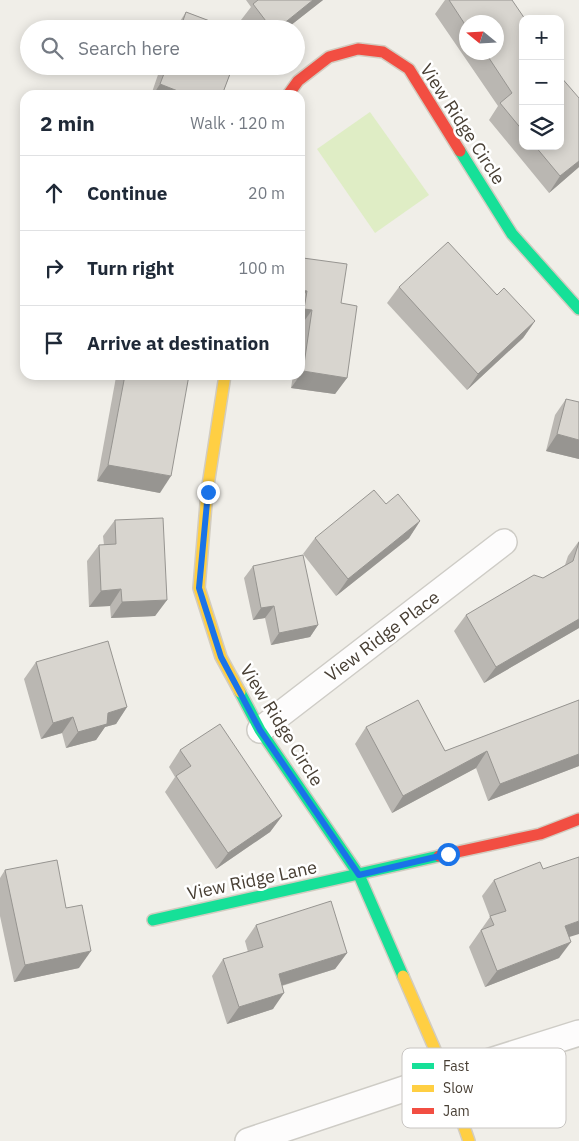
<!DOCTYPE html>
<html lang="en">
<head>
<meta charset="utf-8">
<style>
  :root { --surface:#fff; --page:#f6f6f7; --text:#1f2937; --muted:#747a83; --line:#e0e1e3 }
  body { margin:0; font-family:"IBM Plex Sans",sans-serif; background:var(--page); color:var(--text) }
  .controls { position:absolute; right:15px; top:15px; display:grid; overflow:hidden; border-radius:10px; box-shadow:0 2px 12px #0003 }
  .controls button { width:45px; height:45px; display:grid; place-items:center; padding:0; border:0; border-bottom:1px solid var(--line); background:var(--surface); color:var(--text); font:25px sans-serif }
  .compass { position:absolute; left:459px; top:15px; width:45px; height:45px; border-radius:50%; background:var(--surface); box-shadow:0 2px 12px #0003; rotate:288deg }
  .stop { position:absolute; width:15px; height:15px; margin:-11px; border:4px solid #1a73e8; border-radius:50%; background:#fff }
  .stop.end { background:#1a73e8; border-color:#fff; box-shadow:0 1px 5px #0008 }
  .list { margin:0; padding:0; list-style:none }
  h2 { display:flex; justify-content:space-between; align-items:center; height:65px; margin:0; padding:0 20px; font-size:21px }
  h2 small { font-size:16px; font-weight:400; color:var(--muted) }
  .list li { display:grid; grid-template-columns:32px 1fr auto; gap:15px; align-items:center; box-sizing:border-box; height:75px; padding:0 20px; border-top:1px solid var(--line) }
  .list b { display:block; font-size:19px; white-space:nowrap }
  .list em { font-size:16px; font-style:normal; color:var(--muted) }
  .icon { flex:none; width:28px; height:28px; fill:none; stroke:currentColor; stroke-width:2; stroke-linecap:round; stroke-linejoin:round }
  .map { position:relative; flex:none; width:579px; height:1141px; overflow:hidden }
  .search { position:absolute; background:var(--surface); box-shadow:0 2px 12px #0003; left:20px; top:20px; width:285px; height:55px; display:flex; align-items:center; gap:12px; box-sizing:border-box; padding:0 18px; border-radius:28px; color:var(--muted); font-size:19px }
  .panel { position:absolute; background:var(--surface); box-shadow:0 2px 12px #0003; left:20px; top:90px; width:285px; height:290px; border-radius:15px }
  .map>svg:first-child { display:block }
  .green { fill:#dfedc5 }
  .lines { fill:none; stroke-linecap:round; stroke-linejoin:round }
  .street-casing { stroke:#ceccc6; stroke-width:28 }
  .fast-casing { stroke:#d2ccc0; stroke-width:14 }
  .slow-casing { stroke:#d2ccc0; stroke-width:14 }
  .jam-casing { stroke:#d2ccc0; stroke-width:14 }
  .street { stroke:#fdfcfc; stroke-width:25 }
  .fast { stroke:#16e098; stroke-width:11 }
  .slow { stroke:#ffcf43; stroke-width:11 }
  .jam { stroke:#f24e42; stroke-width:11 }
  .wall { fill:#bab7b2; fill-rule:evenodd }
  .shaded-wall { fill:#979591 }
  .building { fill:#d8d5cf; stroke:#979591 }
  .route { stroke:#1a73e8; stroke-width:6 }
  .labels { text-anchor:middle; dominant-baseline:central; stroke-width:5; stroke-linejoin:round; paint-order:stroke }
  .street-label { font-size:18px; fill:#483f34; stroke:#fff }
  .key { fill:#fff; stroke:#c8c5c2; stroke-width:1 }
  .key-label { font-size:14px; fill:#483f34 }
</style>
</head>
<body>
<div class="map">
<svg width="579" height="1141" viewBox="0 0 579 1141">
  <rect width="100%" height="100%" fill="#f0eee8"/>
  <!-- green -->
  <path class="green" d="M370,112L429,195L375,233L317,149Z"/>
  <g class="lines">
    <!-- street casing -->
    <g class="street-casing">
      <g id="street">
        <path d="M260,730L504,542"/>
        <path d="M248,1141L446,1075L579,1033"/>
      </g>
    </g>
    <!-- fast casing -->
    <g class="fast-casing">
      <g id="fast">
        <path d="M460,151L512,234L579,309"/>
        <path d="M240,692L260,730L359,875L403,976"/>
        <path d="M153,920L439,856"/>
      </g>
    </g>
    <!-- slow casing -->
    <g class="slow-casing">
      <g id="slow">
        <path d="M225,375L207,492L199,588L221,657L240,692"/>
        <path d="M403,976L446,1075L469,1141"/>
      </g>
    </g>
    <!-- jam casing -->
    <g class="jam-casing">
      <g id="jam">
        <path d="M288,95L298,81L329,57L358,49L383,52L409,69L460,151"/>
        <path d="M439,856L540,834L579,819"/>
      </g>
    </g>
    <!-- street -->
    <use href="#street" class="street"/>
    <!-- fast -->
    <use href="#fast" class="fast"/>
    <!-- slow -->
    <use href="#slow" class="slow"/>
    <!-- jam -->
    <use href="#jam" class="jam"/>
  </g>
  <!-- wall -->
  <g class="wall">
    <path d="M246,0H323L286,29H247L241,20L251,7Z"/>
    <path d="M445,0H512L523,19V146H560L579,98V167L549,193L489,120L498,106L435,14ZM466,22L496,52H466Z"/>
    <path d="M186,12L231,29H175Z"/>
    <path d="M161,66H233L222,95H151Z"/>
    <path d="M303,258L341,303L347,378L335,394L291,388L293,375H300V262Z"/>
    <path d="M399,287L535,321L523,338L467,390L387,303Z"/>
    <path d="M117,375H125L160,493L97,481L116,377Z"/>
    <path d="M566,399L579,459L546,451L555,415Z"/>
    <path d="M386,504L420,521L409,538L336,596L303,554L315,538Z"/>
    <path d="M115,520L167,600L155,616L111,618L110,606L89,607L87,561L99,545H104L103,536Z"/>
    <path d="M579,541V628L484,683L454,631L466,615L543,578L565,565L568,556Z"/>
    <path d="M253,566L318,625L310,637L271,645L265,618L253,620L244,578Z"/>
    <path d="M36,662L127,707L116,724L105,727L96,740L66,748L62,733L41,739L24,679Z"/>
    <path d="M579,700V766L488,801L476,768L392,813L355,744L366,727L445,751Z"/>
    <path d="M180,750L282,816L270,832L216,869L165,792L175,777L169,767Z"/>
    <path d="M5,870L66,908L79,968L14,982L0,916V878Z"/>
    <path d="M494,880L569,937L559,958L485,987L469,947L490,917L482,896Z"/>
    <path d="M256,925L347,953L335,969L282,986L273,1009L227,1024L212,976L223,959L248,952L245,941Z"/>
  </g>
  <!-- shaded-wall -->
  <g class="shaded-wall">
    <path d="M313,0H323L286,29H277Z"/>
    <path d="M160,84L188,95H153Z"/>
    <path d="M579,161V167L549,193L560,176Z"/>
    <path d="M300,290L307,291L300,301Z"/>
    <path d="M304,309L312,310L300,327V315Z"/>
    <path d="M535,321L523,338L467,390L478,374Z"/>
    <path d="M303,371L347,378L335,394L291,388Z"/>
    <path d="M557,434L579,440V459L546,451Z"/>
    <path d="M108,465L171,476L160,493L97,481Z"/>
    <path d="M420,521L409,538L336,596L348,579Z"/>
    <path d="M121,589L110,606L89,607L101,591Z"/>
    <path d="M167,600L155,616L111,618L122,602Z"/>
    <path d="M274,606L265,618L253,620L261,608Z"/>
    <path d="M579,619V628L484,683L496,667Z"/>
    <path d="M318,625L310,637L271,645L279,633Z"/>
    <path d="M127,707L116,724L105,727L96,740L66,748L78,732L108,713Z"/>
    <path d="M73,717L62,733L41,739L53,723Z"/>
    <path d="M487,751L476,768L392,813L403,796Z"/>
    <path d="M579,754V766L488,801L500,784Z"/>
    <path d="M282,816L270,832L216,869L228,853Z"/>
    <path d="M579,921V934L553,942L565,926Z"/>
    <path d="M571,942L559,958L485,987L497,971Z"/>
    <path d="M91,951L79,968L14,982L25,965Z"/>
    <path d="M347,953L335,969L267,990L279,974Z"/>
    <path d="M284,993L273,1009L227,1024L239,1007Z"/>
  </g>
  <!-- building -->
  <g class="building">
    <path d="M258,0H313L277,29H272L253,4Z"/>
    <path d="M449,0H512L525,19H523V131L500,103L512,93L485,52H496V22H466V26Z"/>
    <path d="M186,12L231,29H180Z"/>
    <path d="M167,66H233L222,95H188L160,84Z"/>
    <path d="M560,76L579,98V161L560,176L535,146H560Z"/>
    <path d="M448,242L497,295L504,288L535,321L478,374L399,287Z"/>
    <path d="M303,258L347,264L341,303L357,306L347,378L303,371L312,310L304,309L307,291L300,290V276Z"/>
    <path d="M125,375H189L171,476L108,465Z"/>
    <path d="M566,399L579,402V440L557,434Z"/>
    <path d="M374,490L386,504L398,494L420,521L348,579L315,538Z"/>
    <path d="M163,518L167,600L122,602L121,589L101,591L99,545L116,544L115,520Z"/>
    <path d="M579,542V619L496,667L466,615L534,575L543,578L573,561Z"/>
    <path d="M303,555L318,625L279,633L274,606L261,608L253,566Z"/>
    <path d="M108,641L127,707L108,713L107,724L78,732L73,717L53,723L36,662Z"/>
    <path d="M418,700L445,751L579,700V754L500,784L487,751L403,796L366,727Z"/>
    <path d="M220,724L282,816L228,853L176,776L191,766L180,750Z"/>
    <path d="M579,857V921L565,926L571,942L497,971L481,930L494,925L490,916L506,911L494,880L540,862L543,869Z"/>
    <path d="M57,860L66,908L82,905L91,951L25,965L5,870Z"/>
    <path d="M331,901L347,953L279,974L284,993L239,1007L223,959L263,947L256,925Z"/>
  </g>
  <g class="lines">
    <!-- route -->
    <path class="route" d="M208,492L199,588L221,657L260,730L359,875L448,854"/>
  </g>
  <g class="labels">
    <!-- street labels -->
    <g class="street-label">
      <text transform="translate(463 124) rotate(57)">View Ridge Circle</text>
      <text transform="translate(382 636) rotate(-37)">View Ridge Place</text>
      <text transform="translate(282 725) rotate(58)">View Ridge Circle</text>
      <text transform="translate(252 880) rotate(-12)">View Ridge Lane</text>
    </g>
  </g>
  <!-- legend -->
  <rect x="402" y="1048" width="164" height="80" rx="8" class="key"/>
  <rect x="412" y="1063" width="22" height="6" fill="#16e098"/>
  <rect x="412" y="1085" width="22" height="7" fill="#ffcf43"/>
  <rect x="412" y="1108" width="22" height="6" fill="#f24e42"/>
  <g class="key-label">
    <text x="443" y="1071">Fast</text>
    <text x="443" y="1093">Slow</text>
    <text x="443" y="1116">Jam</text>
  </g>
</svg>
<div class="controls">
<button>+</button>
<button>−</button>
<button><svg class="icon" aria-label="layers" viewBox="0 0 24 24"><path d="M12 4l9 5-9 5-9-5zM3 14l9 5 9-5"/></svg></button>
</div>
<svg class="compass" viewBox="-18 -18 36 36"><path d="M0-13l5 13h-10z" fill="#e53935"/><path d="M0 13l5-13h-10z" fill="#747a83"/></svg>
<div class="stop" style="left:448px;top:854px"></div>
<div class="stop end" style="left:208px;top:492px"></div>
<div class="search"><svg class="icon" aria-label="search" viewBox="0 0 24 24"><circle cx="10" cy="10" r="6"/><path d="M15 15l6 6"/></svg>Search here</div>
<section class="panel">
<h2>2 min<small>Walk · 120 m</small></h2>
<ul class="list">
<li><svg class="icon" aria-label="ahead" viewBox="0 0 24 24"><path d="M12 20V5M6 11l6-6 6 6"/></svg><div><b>Continue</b></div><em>20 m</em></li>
<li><svg class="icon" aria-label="right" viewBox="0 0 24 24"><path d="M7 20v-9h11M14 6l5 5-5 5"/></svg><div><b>Turn right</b></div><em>100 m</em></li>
<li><svg class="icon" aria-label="arrive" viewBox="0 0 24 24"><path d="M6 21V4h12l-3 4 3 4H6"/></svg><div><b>Arrive at destination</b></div></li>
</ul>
</section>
</div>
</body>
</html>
